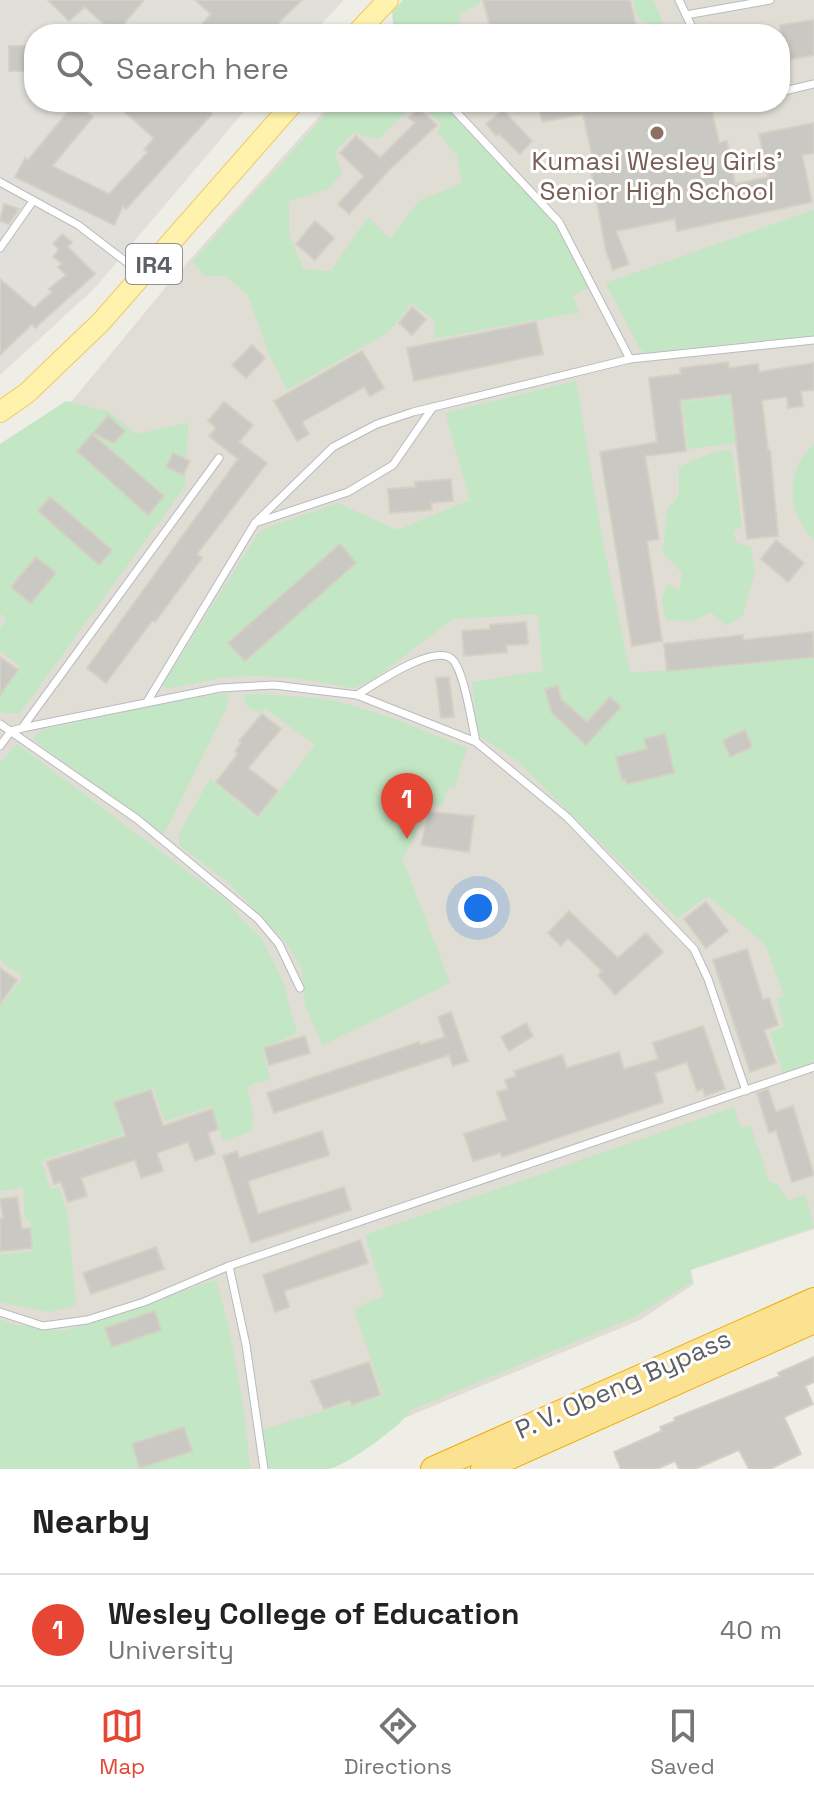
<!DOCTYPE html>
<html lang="en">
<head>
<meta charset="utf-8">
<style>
  :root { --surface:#fff; --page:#f6f6f6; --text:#222; --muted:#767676; --line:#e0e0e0; --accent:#e74635 }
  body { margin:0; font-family:"Space Grotesk",sans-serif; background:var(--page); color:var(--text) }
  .you { position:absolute; left:478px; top:908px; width:28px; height:28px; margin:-20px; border:6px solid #fff; border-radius:50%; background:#1a73e8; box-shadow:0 0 0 12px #1a73e833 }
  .badge { display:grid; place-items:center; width:52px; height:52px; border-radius:50%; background:var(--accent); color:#fff; font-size:26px; font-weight:700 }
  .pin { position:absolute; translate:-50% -66px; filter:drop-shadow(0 2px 4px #0008) }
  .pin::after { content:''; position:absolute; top:42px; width:28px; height:24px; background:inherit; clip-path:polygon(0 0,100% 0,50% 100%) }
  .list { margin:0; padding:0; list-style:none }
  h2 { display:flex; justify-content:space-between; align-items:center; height:104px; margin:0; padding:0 32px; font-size:34px }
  h2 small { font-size:26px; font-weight:400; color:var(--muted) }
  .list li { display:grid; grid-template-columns:52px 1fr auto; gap:24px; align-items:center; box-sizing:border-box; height:112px; padding:0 32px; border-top:2px solid var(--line) }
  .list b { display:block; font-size:30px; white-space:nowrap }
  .list p { margin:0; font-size:26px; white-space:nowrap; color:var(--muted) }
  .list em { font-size:26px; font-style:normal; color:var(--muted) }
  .icon { flex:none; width:44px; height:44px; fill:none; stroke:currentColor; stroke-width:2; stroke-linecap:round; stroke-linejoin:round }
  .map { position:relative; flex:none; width:814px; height:1469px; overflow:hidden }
  .search { position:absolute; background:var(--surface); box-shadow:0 2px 6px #0004; left:24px; right:24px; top:24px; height:88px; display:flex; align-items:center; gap:20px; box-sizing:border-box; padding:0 28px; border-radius:32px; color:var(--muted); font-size:30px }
  .sheet { height:216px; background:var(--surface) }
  nav { display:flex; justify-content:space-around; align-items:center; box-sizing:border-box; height:112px; border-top:2px solid var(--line); background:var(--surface); font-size:22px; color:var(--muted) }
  nav a { display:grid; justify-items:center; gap:4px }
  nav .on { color:var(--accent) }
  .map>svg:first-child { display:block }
  .industrial { fill:#e1dfda }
  .education { fill:#dfddd4 }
  .green { fill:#c3e6c4 }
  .building { fill:#cac8c3; stroke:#d4d0c4; stroke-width:2 }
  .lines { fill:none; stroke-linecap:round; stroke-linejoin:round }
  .lane-casing { stroke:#b8bbbf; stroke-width:9 }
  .primary-casing { stroke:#efca5f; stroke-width:22 }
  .highway-casing { stroke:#f1ac04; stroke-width:26 }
  .lane { stroke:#fff; stroke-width:7 }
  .primary { stroke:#fef2ad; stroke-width:20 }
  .highway { stroke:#fbe291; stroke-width:24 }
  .education-dot { fill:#8d6e63; stroke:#fff; stroke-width:3 }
  .labels { text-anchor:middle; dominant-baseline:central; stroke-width:6; stroke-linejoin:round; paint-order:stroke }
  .shield { fill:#fff; stroke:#8e9094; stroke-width:2 }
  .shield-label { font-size:24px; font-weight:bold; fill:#5d6166 }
  .education-label { font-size:26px; fill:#785e54; stroke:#fff }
  .street-label { font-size:26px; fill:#5d6166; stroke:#fff }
</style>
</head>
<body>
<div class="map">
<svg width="814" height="1469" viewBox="0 0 814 1469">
  <rect width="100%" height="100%" fill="#efeee6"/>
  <!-- industrial -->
  <path class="industrial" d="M0,0H344L312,34H34V102H252L94,289L0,375Z"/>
  <!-- education -->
  <path class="education" d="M426,0H814V1229L691,1270L694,1284L640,1320L402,1419L323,1469H0V448L66,408L175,276L332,102H780V34H394Z"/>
  <!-- green -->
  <g class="green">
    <path d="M403,0H480V3L459,15L461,34H440L431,25L422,34H404L393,24L392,12Z"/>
    <path d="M633,0H653L668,34H653L649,23L638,19Z"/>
    <path d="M337,102H416L379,139L353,133L334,152L342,172L330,188L289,201V234L303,269L331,271L368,217L390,239L419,201L462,183L457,156L438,133L441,124L417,102H443L546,212L560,232L589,287L572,296L580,312L433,339L436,322L412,303L387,333L287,390L269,354L248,295L226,276H205L193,261Z"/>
    <path d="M814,210V335L653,352H644L639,347L606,283Z"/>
    <path d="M576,381L601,533L630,673L814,658V1062L783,1073L770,1032L784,1026L777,999L784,996L765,944L708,896L677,918L515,759L478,735L472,682L543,671L538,614L453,619L370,682L353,688L296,678L256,676L224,677L170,688H166L163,684L257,535L265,528L338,503L397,530L470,500L445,413Z"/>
    <path d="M730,396L736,443L688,449L682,402Z"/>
    <path d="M66,401L109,412L136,434L188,423L185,486L19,714L0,712V690L3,691L21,667L0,651V629L7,619L0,613V444Z"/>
    <path d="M814,444V540C787,513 784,471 814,444Z"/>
    <path d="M732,450L742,525L733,532L737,543L751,547L755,573L742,617L726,625L711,612L693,621L666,620L662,599L668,584L679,591L682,573L663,552L667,510L679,496V467L713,452Z"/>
    <path d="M226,693L228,696L226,709L164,834L36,742L34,737L41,730L179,700Z"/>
    <path d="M246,694C277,695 308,696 338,702C383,712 425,732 467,748L454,788L449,786L442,806L424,805L415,837L402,858L450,983L323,1045L305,1005L301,967L285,941L227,881L180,846L179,833L210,779L258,819L315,745L265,708L260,713L248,707L245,702Z"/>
    <path d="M17,744L228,902L243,921L261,937L283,982L297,1033L262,1049L270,1080L254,1083L247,1088L253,1114L252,1131L223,1141L212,1106L165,1121L153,1088L114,1101L123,1135L41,1160L50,1189L59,1187L67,1212L76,1305L49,1312L0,1302V1255L33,1251L30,1220L25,1219L23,1187L0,1191V1001L3,1003L23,977L0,960V763Z"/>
    <path d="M734,1107L741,1128L750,1125L769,1181L778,1185L788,1201L805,1194L814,1227L690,1270L692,1282L636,1316L411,1410C403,1425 346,1466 329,1469C309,1469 285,1469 265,1469L261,1434L265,1429L349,1403L351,1407L383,1396L354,1309L384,1296L365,1235Z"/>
    <path d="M216,1280C234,1342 244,1404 250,1469H0V1319L11,1324L63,1331Z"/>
  </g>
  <!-- building -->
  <g class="building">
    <path d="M48,0H144L115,34L85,7L69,21Z"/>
    <path d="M195,0H302L278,23L288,34H193L211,14Z"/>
    <path d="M483,0H630L638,34H492Z"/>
    <path d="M814,20V55L780,61V25Z"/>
    <rect x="9" y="46" width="25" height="25"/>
    <path d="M113,102H199L212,114L126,209L123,206L114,225L15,177L25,158L28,160L75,103L93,117L52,166L109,194L148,152L144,150L154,138Z"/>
    <path d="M538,102H710L719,143L727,141L735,184L768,177L759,134L814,123V153L802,155L812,202L677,231L675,219L616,231L629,264L613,270L606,251L590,165L594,164L583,114L542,122Z"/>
    <path d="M418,108L437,125L388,171L349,214L338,204L364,176L340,153L356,136L380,158L415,123L409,118Z"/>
    <path d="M503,110L532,141L520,154L499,134L496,136L486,124Z"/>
    <path d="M4,204L19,209L9,224L0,221Z"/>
    <path d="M315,221L334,238L315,260L296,244Z"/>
    <path d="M62,234L72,242L68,247L95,274L35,328L32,324L0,355V279L34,308L52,292L49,289L66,275L58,267L62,264L53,257L59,249L53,244Z"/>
    <path d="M412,307L426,319L412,335L399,323Z"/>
    <path d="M536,322L543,354L414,381L407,348Z"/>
    <path d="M252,345L265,358L246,378L232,365Z"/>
    <path d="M362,351L384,388L370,396L364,387L302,422L309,434L297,441L274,401Z"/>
    <path d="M728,362L729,368L758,364L759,372L814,363V390L801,391L803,406L788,408L787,397L762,400L768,450H770L778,536L747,539L731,394L680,400L686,451L645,456L659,539L647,541L662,641L632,646L600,452L657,442L649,378L681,374L680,368Z"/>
    <path d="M224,402L253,425L239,442L267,463L197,554L202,558L155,622L152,621L106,683L87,668L238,459L209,436L216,428L208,421Z"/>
    <path d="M108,416L125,431L114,443L93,433Z"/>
    <path d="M92,434L164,496L148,515L77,451Z"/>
    <path d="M173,453L190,461L183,475L166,467Z"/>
    <path d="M451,479L453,501L431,503L432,510L390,513L388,489L416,487L415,482Z"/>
    <path d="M50,497L112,550L99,565L38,511Z"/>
    <path d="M776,540L804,563L788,582L761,559Z"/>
    <path d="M340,544L356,563L245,661L228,643Z"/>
    <path d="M36,557L56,573L31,603L11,587Z"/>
    <path d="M526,622L528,644L506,645L507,652L464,656L462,631L490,629V625Z"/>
    <path d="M813,632L814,657L667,671L664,644L743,635V640Z"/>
    <path d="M0,657L18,670L0,695Z"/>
    <path d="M449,677L454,717L441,718L436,678Z"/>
    <path d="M558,686L561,699L587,722L610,697L621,707L586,745L552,713L545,689Z"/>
    <path d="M262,714L281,729L248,768L278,791L258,816L216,782L238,754L235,751L241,743L239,741Z"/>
    <path d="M745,730L752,747L730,757L723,740Z"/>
    <path d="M665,734L674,773L627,784L625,779L622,780L616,757L647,749L644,739Z"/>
    <path d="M429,812L474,816L469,852L421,845Z"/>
    <path d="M706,902L728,931L706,948L684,919Z"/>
    <path d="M569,911L618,958L646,933L663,952L615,995L598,975L602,971L568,938L561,946L548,933Z"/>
    <path d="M747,949L763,1000L769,998L778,1025L764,1030L776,1063L750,1072L713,960Z"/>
    <path d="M0,968L17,980L0,1004Z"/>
    <path d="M451,1012L468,1061L453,1066L449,1055L274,1113L267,1093L419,1042L420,1045L445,1037L438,1017Z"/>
    <path d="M526,1023L533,1036L509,1051L501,1037Z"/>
    <path d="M703,1026L725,1089L705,1096L703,1089L697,1091L687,1062L655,1073L663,1102L502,1157L500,1153L473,1161L464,1134L507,1120L497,1092L508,1089L505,1080L516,1076L514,1071L562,1055L567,1068L619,1052L624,1069L658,1059L653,1043Z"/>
    <path d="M305,1036L310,1053L269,1065L264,1048Z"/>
    <path d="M768,1089L776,1112L793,1106L814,1175L792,1182L776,1130L769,1133L757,1093Z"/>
    <path d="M151,1090L163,1126L212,1109L218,1129L208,1133L215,1154L195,1161L188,1142L157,1153L163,1171L141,1178L135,1160L81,1178L87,1196L68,1202L61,1182L54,1184L47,1162L126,1136L114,1102Z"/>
    <path d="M322,1131L329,1155L248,1181L258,1214L344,1187L351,1210L251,1243L223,1156L237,1151L239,1158Z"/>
    <path d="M17,1197L22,1229L30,1228L32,1248L0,1251V1218H3L0,1199Z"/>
    <path d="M360,1240L368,1263L284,1291L289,1307L275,1312L263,1275Z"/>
    <path d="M156,1247L164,1269L91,1294L83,1273Z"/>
    <path d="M155,1311L161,1330L112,1347L105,1328Z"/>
    <path d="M814,1357V1382L805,1386L813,1404L784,1417L801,1454L770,1469H749L739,1450L695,1469H679L675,1461L657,1469H621L614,1452L662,1431L660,1427L675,1421L674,1418L780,1376L778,1373Z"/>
    <path d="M369,1362L380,1395L352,1405L350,1400L324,1409L311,1381Z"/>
    <path d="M184,1427L192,1451L140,1468L132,1444Z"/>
  </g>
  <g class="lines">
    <!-- lane casing -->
    <g class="lane-casing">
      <g id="lane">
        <path d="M679,0L695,34"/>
        <path d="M686,15L770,0"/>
        <path d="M371,21L383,34"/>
        <path d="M780,92L814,84"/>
        <path d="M447,102L559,222L630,359"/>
        <path d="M0,182L78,225L142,274"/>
        <path d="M0,248L33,201"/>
        <path d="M258,522L348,492L393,465L433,407"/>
        <path d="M357,695C375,684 434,643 452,659C464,670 472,724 476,742"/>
        <path d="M147,702L255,523L333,447L377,424L413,412L630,359L814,340"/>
        <path d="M0,724L137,819L258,919L279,944L300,988"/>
        <path d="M22,728L220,688L274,685L357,695L476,742L567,817L694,949L708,979L746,1091"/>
        <path d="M0,746L11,731L22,728L219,458"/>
        <path d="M229,1266L246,1345L264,1469"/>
        <path d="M0,1312L43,1326L87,1320L144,1302L229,1266L814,1067"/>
      </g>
    </g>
    <!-- primary casing -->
    <g class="primary-casing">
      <g id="primary">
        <path d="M356,34L388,0"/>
        <path d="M0,412L27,393L101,322L294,102"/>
      </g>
    </g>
    <!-- highway casing -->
    <g class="highway-casing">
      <g id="highway">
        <path d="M433,1469L814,1300"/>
        <path d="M483,1469L814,1321"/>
      </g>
    </g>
    <!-- lane -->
    <use href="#lane" class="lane"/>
    <!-- primary -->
    <use href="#primary" class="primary"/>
    <!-- highway -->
    <use href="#highway" class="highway"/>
  </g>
  <!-- markers -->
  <circle class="education-dot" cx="657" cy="133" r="8"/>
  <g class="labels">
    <!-- shield labels -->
    <rect class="shield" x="126" y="244" width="56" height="40" rx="6"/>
    <g class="shield-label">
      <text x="154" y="264">IR4</text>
    </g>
    <!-- education labels -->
    <g class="education-label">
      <text x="657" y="161">Kumasi Wesley Girls'<tspan x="657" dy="30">Senior High School</tspan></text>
    </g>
    <!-- street labels -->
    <g class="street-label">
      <text transform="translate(623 1384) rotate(-24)">P. V. Obeng Bypass</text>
    </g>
  </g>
</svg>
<div class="you"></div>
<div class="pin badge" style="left:407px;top:839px">1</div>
<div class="search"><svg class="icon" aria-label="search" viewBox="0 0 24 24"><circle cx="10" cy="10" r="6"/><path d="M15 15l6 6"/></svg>Search here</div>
</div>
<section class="sheet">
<h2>Nearby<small></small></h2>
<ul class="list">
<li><span class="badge">1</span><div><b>Wesley College of Education</b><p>University</p></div><em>40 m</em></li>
</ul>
</section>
<nav>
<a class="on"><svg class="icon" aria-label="map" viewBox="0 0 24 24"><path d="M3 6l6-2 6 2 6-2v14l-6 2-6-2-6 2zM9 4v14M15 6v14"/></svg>Map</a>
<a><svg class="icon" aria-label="directions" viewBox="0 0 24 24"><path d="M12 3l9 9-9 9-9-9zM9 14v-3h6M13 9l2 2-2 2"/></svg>Directions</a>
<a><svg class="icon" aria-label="saved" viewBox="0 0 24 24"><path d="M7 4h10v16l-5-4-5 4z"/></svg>Saved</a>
</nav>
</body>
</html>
